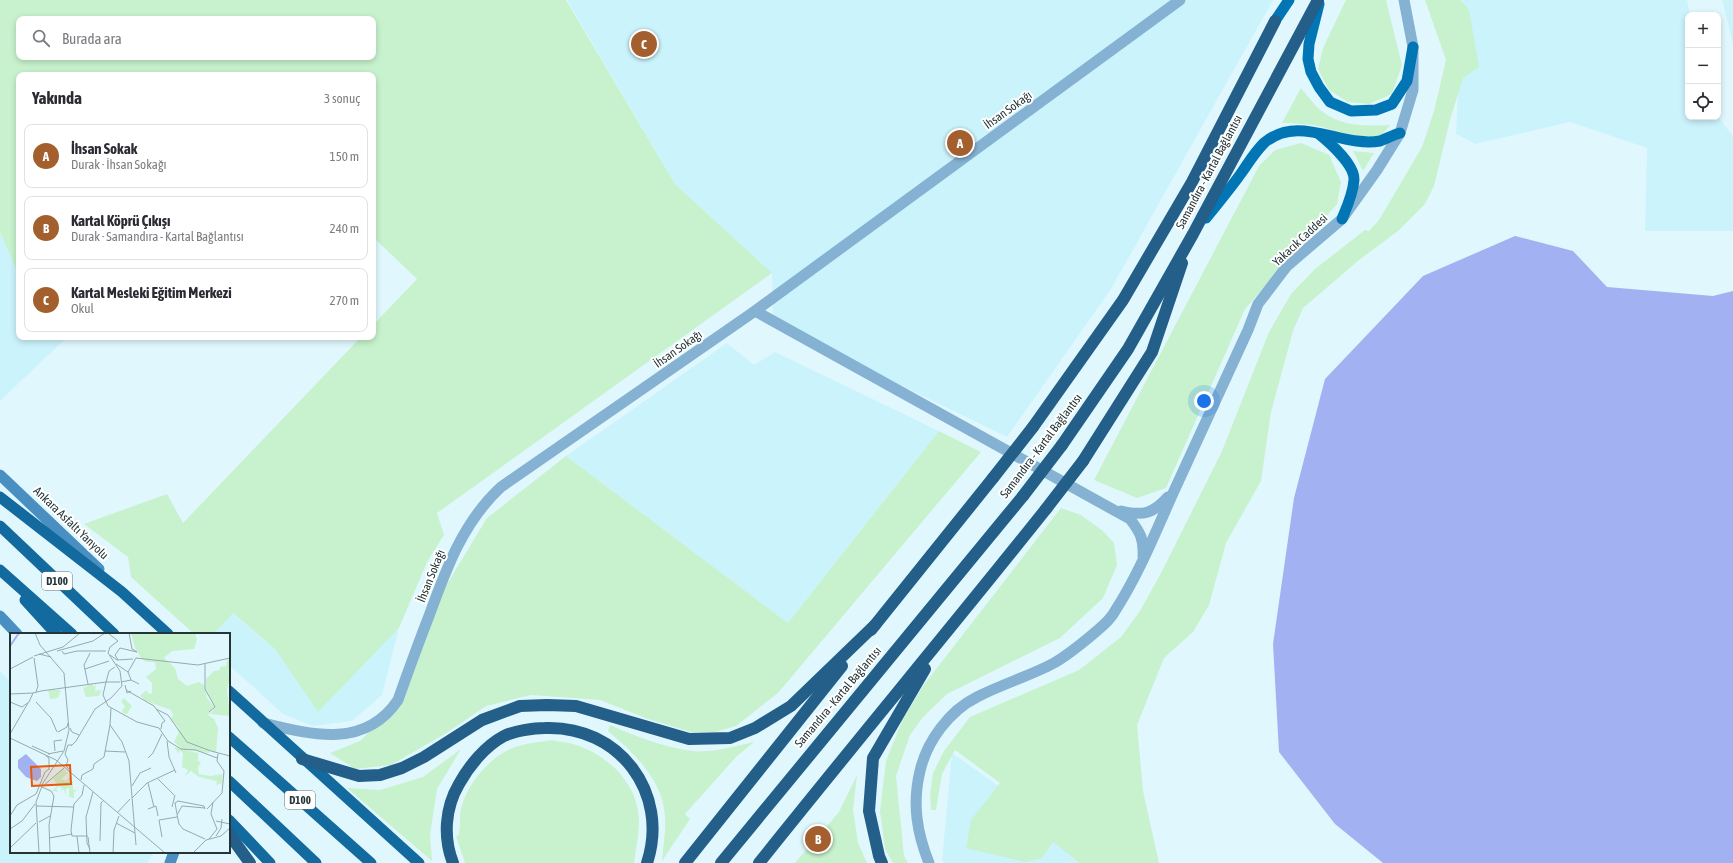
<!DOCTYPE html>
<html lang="tr">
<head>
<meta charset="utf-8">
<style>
  :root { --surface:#fff; --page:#f7f7f7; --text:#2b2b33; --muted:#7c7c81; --line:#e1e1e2; --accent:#a3602e }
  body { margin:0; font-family:"Asap Condensed",sans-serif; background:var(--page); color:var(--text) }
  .controls { position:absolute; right:12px; top:12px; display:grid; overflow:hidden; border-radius:8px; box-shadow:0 2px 6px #0003 }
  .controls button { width:36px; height:36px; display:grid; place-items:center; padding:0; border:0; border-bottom:1px solid var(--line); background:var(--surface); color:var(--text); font:20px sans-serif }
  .you { position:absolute; left:1204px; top:401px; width:14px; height:14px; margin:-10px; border:3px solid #fff; border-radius:50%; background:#1a73e8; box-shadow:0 0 0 6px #1a73e833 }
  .badge { display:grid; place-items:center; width:26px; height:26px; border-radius:50%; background:var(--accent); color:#fff; font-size:13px; font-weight:700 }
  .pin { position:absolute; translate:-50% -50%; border:2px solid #fff; box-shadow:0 1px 4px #0006 }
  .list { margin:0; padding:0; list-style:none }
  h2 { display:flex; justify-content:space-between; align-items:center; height:52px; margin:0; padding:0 16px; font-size:17px }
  h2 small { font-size:13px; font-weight:400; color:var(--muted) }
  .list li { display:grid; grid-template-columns:26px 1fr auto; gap:12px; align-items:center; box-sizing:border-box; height:64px; margin:0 8px 8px; padding:0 8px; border:1px solid var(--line); border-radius:8px }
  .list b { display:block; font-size:15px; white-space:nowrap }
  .list p { margin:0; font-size:13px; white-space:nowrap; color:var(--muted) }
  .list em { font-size:13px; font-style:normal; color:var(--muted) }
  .icon { flex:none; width:22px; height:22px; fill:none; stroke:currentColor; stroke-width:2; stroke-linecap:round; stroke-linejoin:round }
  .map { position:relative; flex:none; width:1733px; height:863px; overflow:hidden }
  .search { position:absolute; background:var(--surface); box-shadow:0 2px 6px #0003; left:16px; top:16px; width:360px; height:44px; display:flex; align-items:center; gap:10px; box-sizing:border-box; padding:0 14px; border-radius:8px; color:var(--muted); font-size:15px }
  .panel { position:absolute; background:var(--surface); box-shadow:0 2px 6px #0003; left:16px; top:72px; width:360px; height:268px; border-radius:8px }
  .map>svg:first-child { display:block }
  .built { fill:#cbf3fc }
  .green { fill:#c7f2cd; fill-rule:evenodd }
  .water { fill:#a2b1f1 }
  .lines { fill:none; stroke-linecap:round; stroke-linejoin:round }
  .tertiary { stroke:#85b1d3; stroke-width:11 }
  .secondary { stroke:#4a8fc2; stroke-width:11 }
  .primary { stroke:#0276b4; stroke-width:11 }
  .trunk { stroke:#126a9e; stroke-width:11 }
  .motorway { stroke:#235f89; stroke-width:12 }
  .motorway-bridge { stroke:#235f89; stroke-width:12 }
  .labels { text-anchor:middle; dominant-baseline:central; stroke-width:4; stroke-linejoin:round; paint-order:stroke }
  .shield { fill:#fff; stroke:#667274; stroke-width:1 }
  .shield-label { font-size:11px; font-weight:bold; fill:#243538 }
  .street-label { font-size:12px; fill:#243538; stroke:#fff }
  .inset-river { fill:none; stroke:#a2b1f1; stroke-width:2 }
  .inset-road { fill:none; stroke:#95aaae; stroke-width:1 }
  .view { fill:#e8590c; fill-opacity:0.15; stroke:#e8590c; stroke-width:2 }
  .inset-edge { fill:none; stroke:#243538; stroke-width:2 }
</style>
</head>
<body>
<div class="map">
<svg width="1733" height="863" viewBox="0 0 1733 863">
  <rect width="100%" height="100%" fill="#e0f8fd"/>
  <!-- built -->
  <g class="built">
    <path d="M567,0H1273L1111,289L1007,437L773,323L772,273L675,184Z"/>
    <path d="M1463,0H1687L1690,15H1688V117H1718L1733,136V231H1645L1647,148L1570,122L1475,144L1456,134Z"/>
    <path d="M1722,0H1733V44Z"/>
    <path d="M0,232L19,275V337H67L0,401Z"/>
    <path d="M727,343L754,365L775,352L939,431L788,623L566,456Z"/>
    <path d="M232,613L275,649L318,711L399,628L382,695L352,721L312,726L283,714L229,665V634H214Z"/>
    <path d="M0,671L11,683V852H154L147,863H0Z"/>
    <path d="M952,753L1108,863H944L942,860Z"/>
  </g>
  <!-- green -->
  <g class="green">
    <path d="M0,0H566L675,184L772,273L437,513L444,535L427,562L399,628L318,712L275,649L233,613L214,634H194L131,577L128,557L84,524L167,494L183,523L361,337H373V325L417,279L373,237V75H19V275L0,232ZM19,19H373V57H19Z"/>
    <path d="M1346,0H1386L1402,65L1392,94L1369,104L1348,102L1329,90L1318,69L1323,48Z"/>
    <path d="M1425,0H1461L1469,10L1479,67L1463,78L1450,120L1434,186L1425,204L1398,231L1359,260L1303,308L1293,331L1271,412L1261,481L1226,543L1209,605L1193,632L1164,658L1137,725L1143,791L1159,863H1080L1053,842L1042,858L1025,862L966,848L971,820L1000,783L955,750L942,774L936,810H931L930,795L933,773L944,751L970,717L1079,670L1121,637L1140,611L1161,573L1222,451L1269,332L1291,294L1315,269L1365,230L1369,231L1379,220L1422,147L1434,111L1446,60Z"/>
    <path d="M1301,88C1307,95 1313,103 1319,109C1340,127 1365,126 1390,125C1365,158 1350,134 1322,127C1309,124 1296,123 1282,123Z"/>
    <path d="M1301,143L1329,155L1341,182L1337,204L1245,309L1166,488L1137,498L1094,480L1259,166L1275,150Z"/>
    <path d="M1353,151L1374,153L1363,171Z"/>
    <path d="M939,431L981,452L778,693L736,726L715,732H691L648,719L600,700L531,695L486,706L448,732L391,765L355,769L330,753L360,741L404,699L444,589L487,518L566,456L788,623Z"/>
    <path d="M1061,508L1081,515L1103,531L1114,543L1117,565L1103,598L1060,638L947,694L923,717L910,735L896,776L904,856L908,863H893L885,849L880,811L886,761L902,721L923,686Z"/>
    <path d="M610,725C635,736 665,748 693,751C713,753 735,746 754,742L736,757L685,814L690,819L662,861C663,847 666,832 665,817C663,780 635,754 608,731Z"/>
    <path d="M552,740C559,742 566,742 573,744C607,754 638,783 639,820C639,835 636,849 634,863H465L456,836L459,835C460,828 460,821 460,814C464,786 490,756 515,747C527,743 540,742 552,740Z"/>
    <path d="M461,749L437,789L430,835L432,861L347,788L380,790L423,777Z"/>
    <path d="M857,775L853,810L858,843L867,863H795L839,812Z"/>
  </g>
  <!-- water -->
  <path class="water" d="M1515,236L1573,251L1607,287L1713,296L1733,291V863H1383L1335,824L1279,752L1273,644L1294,498L1325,379L1423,276Z"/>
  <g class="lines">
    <!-- tertiary -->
    <g class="tertiary">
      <path d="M755,311L1130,519C1140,532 1144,539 1143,556"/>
      <path d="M1121,511C1143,516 1153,514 1168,497"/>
      <path d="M263,723C312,735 365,749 398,700C408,672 418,644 429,616C446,569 463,522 501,487L755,311L1180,0"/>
      <path d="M929,863C917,833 912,804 920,771C927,741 949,711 977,697C1002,684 1030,676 1054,663C1068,655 1080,645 1092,635C1100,628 1110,621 1115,611C1139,574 1156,531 1174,491C1199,437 1224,383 1248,330L1258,304L1287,266L1342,219L1377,170L1400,133L1413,90V47L1404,0"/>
    </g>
    <!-- secondary -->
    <g class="secondary">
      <path d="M0,475L99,569"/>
      <path d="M0,616L17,634"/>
      <path d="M170,863L174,852"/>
    </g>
    <!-- primary -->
    <g class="primary">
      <path d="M1319,4L1309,44L1308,59L1311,72L1319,87L1330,102L1351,111L1376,110L1392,104L1407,81L1413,47"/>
      <path d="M1275,21L1289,0"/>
      <path d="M1319,134C1330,143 1355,165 1354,180C1353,194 1347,207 1342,219"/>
      <path d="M1206,218C1218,203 1231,188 1242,172C1249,162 1255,152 1264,143C1299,113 1341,148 1380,141C1386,139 1393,135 1400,133"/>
    </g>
    <!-- trunk -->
    <g class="trunk">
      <path d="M0,497L122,592L168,634"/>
      <path d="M0,526L114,634"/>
      <path d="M0,570L72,634"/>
      <path d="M25,600L56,634"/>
      <path d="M229,691L419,863"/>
      <path d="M229,737L371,863"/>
      <path d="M229,781L316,863"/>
      <path d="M229,820L270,863"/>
    </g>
    <!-- motorway -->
    <g class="motorway">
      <path d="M1033,427L1123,300L1192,182L1275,21"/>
      <path d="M1062,445L1128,349L1193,234L1318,0"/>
      <path d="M1083,461L1152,352L1182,263"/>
      <path d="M871,630L993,478"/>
      <path d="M302,759L359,776L380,775L402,768L424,757L482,720L520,706L547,705L576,706L689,739L730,738L755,728L791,706L875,625"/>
      <path d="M229,834L250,863"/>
      <path d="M453,863C443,837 445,808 459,784C469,766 485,746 504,736C514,731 534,728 545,728C619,725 670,793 647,863"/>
      <path d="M685,863L842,666"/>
      <path d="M721,863L1023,496"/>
      <path d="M759,863C854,744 951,628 1046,509"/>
      <path d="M882,863L879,856L869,811L873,758L925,669"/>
    </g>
    <!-- motorway-bridge -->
    <g class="motorway-bridge">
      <path d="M993,478L1033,427"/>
      <path d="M1023,496L1062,445"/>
      <path d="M1046,509L1083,461"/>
    </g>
  </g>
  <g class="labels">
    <!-- shield labels -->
    <g class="shield">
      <rect x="42" y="572" width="30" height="18" rx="3"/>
      <rect x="285" y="791" width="30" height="18" rx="3"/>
    </g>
    <g class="shield-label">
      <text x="57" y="581">D100</text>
      <text x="300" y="800">D100</text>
    </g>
    <!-- street labels -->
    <g class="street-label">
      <text transform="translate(1008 110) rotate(-36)">İhsan Sokağı</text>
      <text transform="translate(1209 172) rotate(-62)">Samandıra - Kartal Bağlantısı</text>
      <text transform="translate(1300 240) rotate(-43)">Yakacık Caddesi</text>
      <text transform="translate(678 349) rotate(-35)">İhsan Sokağı</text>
      <text transform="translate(1041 446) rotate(-53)">Samandıra - Kartal Bağlantısı</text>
      <text transform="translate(71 523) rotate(44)">Ankara Asfaltı Yanyolu</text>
      <text transform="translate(431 576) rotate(-68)">İhsan Sokağı</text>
      <text transform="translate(838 697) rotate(-50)">Samandıra - Kartal Bağlantısı</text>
    </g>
  </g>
  <!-- overview -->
  <g transform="translate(10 633)">
    <rect width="220" height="220" fill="#e0f8fd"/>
    <path d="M121,0H185L187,6L184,16L162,18L154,25L165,35L168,46L177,53L189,49L195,53L197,65L204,74L198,82L204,86L208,95L206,120L187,111L200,118L199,120L172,116L164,109L169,99L166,94L171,97L161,86L163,82L161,77L136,68L130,63L136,57L139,61L142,60V50L136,44L146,36L145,29H136L131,25L125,15ZM220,26V42L217,37L220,44L217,57L220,83L200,81L205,75L196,56V46L204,38L210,37V34L216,33L217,27ZM82,51L84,54L86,51L85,58L92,57L89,63L76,64L73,55ZM38,57H51L48,65L40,66ZM114,65L122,73L117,81L113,80L112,78L115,74L111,68ZM164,114L188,120V128L191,129L188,135L189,141L201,143L212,141V150L206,152L207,148L189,144L181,138L175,143L178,137L172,134L173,120L169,117V121ZM53,136L58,140L51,146L56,148L59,144L63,149V157H67L64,159V165L59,164V155L56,156V163L54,156L49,159L52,156L50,153L46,155L48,159L42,158L48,152L43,146Z" fill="#c7f2cd"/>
    <path d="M16,121L31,136V144L27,148L16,144L8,135V127Z" fill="#a2b1f1"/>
    <path class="inset-river" d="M0,13L9,0"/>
    <path class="inset-road" d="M25,0L30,12L54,40L59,97L54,118L31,153M47,18L83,8L95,0M52,18L54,21L67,18H96M29,21L41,24M100,22L107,27L123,26M24,23L53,14L70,0M24,25L28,53L26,59M108,27L105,22L110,15L127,19L122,16L119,0M106,31L118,39L121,47M195,31V56L205,74L199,79M0,36L23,24M75,36L99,28M118,39L126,25L188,32L220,25M110,49H96L93,62L98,73L127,89L149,95L158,108L171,116L186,117L207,125M111,49L121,47L129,51M78,51L74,32L80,20M115,52L117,60L121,58M116,57L144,73L155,88L152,90L151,96M0,61L23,60M0,69L12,74L19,69L23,60L31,58L96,49L99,38L105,34M26,69L41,85L47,99M101,75L100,92L112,109L119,128L126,212M146,76L158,82L177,109L201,118M60,95L62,99L69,102M48,99L57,94L58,90M0,101L18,70M0,105L46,127L155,220M157,108L159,124L166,140M22,113L40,121M61,113L66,108L85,76L101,65L112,53L110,38L98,20L100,14L108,8L98,0M45,118L44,108L52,107M95,118L115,119M201,118L220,123M38,121L53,118M208,121L207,128L214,138L212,160M36,123L39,125V137M138,125L143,120L152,101M59,136L56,133L58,127L55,121L58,112H62M148,146L164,162M71,147L72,142L83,136L84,131L94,124L100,92M138,150L144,174M74,152L72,162L64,171L61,197L62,203H78M33,153L54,135M122,153L130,140L141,135M32,154L41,158L44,163L39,192L40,220M122,165L137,150L165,137M26,173L64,174M162,174L165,162M195,175L172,173L167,182L169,191L173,196L195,206M138,176L146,173L148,183M197,176L212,160M108,179L120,166M167,181L165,170L168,168L194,173L195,176M0,183L7,172L26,161L35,139L39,136M206,188L220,191M29,189L40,183M106,190L125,200M0,196L12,188L25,171M67,203L69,220M206,203L211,195L212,186M78,204L80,220M152,204L149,187L167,184M39,205L62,201M199,206L207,196L201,181L203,169M90,208L91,170L93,168M0,215L26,190M80,216L77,210L76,184L83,159M29,220L26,169L32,153M103,220L104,197L109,183M183,220L196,207L211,203L220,195"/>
    <path class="view" d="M60,132L61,151L22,153L21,134Z"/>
    <rect width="220" height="220" class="inset-edge"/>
  </g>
</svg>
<div class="controls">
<button>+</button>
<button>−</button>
<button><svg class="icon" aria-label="locate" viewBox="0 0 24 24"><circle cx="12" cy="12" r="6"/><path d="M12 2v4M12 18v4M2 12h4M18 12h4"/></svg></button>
</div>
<div class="you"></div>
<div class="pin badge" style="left:960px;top:143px">A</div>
<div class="pin badge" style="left:818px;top:839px">B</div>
<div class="pin badge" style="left:644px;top:44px">C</div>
<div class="search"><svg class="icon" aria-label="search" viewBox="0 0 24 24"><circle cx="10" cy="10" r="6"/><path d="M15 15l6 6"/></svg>Burada ara</div>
<section class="panel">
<h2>Yakında<small>3 sonuç</small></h2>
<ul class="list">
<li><span class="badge">A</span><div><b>İhsan Sokak</b><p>Durak · İhsan Sokağı</p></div><em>150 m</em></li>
<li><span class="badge">B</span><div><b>Kartal Köprü Çıkışı</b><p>Durak · Samandıra - Kartal Bağlantısı</p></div><em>240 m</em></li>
<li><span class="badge">C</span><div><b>Kartal Mesleki Eğitim Merkezi</b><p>Okul</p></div><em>270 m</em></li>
</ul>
</section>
</div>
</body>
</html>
